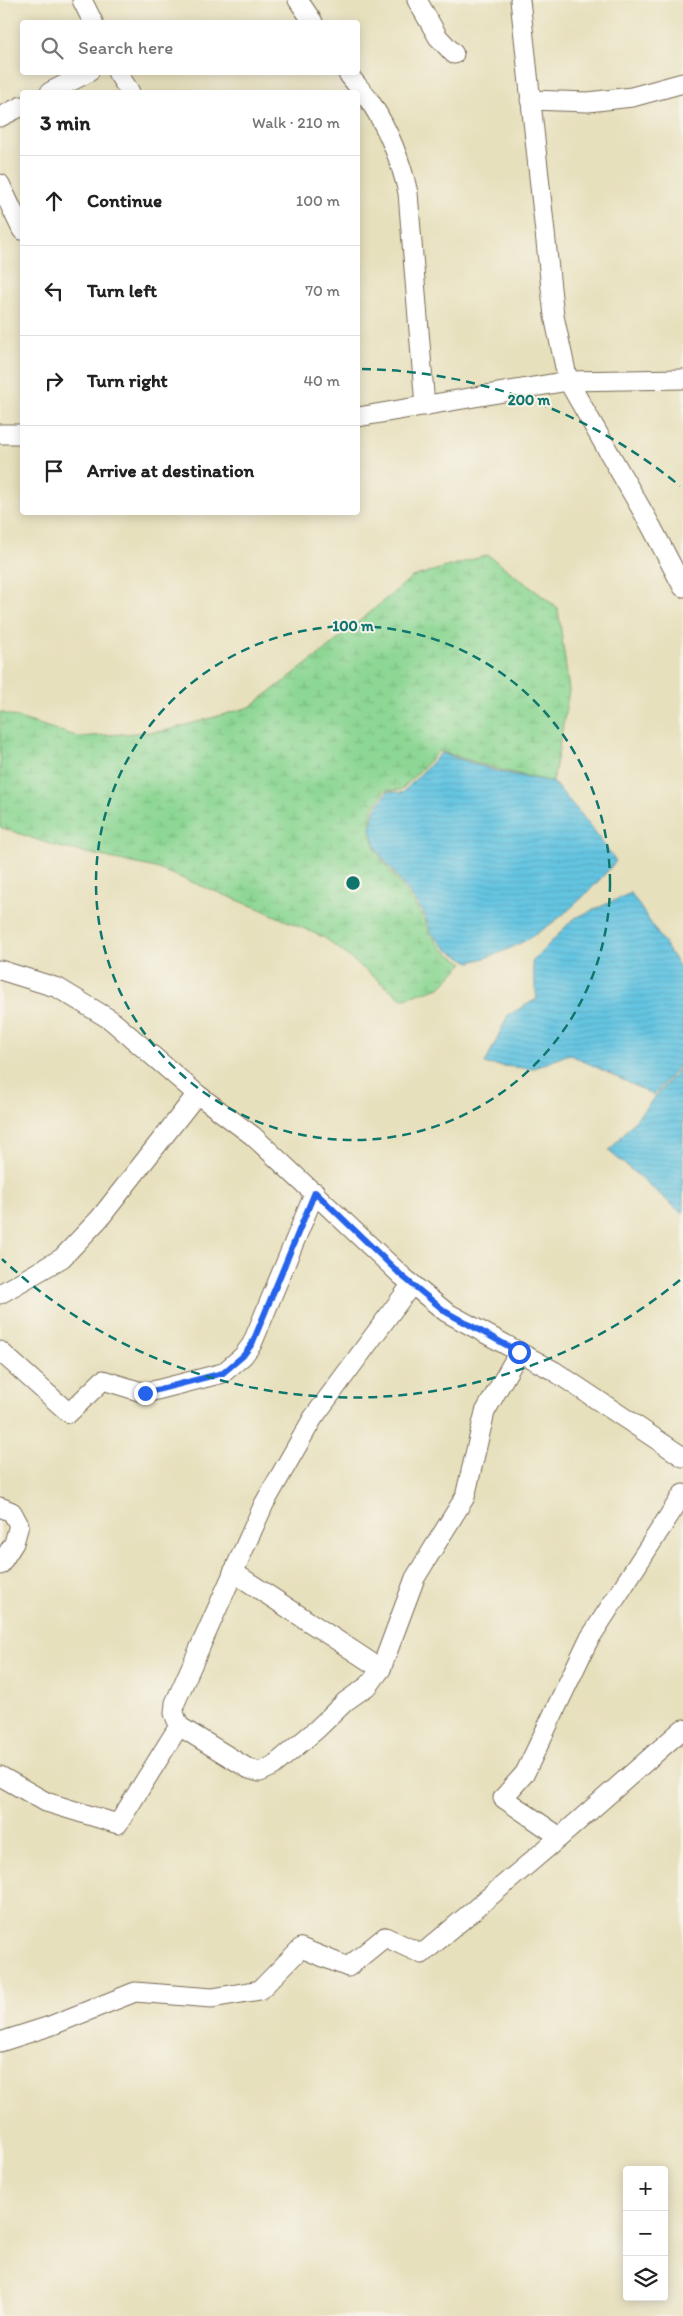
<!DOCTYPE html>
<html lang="en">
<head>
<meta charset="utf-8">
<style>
  :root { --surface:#fff; --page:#f2f2f2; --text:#222; --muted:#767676; --line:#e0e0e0 }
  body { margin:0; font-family:Itim,sans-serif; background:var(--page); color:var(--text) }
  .controls { position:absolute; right:15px; bottom:15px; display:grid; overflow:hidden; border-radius:5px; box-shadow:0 2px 12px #0003 }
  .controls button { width:45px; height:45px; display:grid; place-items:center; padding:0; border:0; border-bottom:1px solid var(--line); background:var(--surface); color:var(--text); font:25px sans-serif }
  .stop { position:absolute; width:15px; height:15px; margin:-11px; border:4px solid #2563eb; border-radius:50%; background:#fff }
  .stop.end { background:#2563eb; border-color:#fff; box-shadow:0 1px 5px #0008 }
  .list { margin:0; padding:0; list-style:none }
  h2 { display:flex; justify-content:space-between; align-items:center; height:65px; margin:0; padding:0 20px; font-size:21px }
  h2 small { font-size:16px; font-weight:400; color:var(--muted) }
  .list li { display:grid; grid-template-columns:32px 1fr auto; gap:15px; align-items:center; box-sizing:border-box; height:90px; padding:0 20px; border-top:1px solid var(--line) }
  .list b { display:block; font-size:19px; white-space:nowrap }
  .list em { font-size:16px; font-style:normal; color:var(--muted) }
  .icon { flex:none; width:28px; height:28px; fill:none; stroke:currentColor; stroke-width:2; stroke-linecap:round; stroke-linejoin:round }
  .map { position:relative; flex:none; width:683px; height:2316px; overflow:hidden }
  .search { position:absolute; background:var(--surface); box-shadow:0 2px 12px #0003; left:20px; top:20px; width:340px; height:55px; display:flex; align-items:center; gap:12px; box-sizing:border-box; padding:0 18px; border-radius:5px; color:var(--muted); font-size:19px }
  .panel { position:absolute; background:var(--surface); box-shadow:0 2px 12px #0003; left:20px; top:90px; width:340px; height:425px; border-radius:5px }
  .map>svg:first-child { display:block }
  .wetland { fill:url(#wetland-marsh); stroke:#648059 }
  .water { fill:url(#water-rules); stroke:#4f7880 }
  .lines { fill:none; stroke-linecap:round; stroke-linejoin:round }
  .minor-casing { stroke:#776a56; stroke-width:21 }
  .minor { stroke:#fff; stroke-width:19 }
  .route { stroke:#2563eb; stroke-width:6 }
  .ring { fill:none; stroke:#0f766e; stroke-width:2.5; stroke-dasharray:9 6 }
  .centre { fill:#0f766e; stroke:#f7f3e8; stroke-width:2.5 }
  .ring-label { font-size:15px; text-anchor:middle; font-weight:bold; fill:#0f766e; stroke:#f7f3e8; stroke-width:4; stroke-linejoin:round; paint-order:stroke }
</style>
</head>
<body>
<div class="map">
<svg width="683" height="2316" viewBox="0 0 683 2316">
  <defs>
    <pattern id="wetland-marsh" width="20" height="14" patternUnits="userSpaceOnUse" patternTransform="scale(1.25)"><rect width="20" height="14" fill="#8dd794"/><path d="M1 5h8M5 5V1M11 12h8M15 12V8" fill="none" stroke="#7bb97f"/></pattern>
    <pattern id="water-rules" width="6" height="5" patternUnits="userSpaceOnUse" patternTransform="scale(1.25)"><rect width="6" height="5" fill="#63c5e2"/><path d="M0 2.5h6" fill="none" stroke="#57a9c1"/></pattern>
  </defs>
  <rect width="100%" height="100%" fill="#f7f3e8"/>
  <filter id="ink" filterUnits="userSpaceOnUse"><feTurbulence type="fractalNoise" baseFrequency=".02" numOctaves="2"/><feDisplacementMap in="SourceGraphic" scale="10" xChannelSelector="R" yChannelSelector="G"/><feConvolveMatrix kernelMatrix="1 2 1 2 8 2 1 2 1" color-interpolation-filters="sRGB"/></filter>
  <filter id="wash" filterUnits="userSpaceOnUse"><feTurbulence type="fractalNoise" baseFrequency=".0096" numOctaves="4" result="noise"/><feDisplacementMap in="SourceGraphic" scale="20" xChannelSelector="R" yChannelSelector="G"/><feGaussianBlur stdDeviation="1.12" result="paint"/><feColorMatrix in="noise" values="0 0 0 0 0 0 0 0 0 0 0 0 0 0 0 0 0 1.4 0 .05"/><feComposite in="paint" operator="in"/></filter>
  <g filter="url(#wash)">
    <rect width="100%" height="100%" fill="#e7e0bd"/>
    <!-- wetland -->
    <path class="wetland" d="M488,555L558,608L569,691L553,782L500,770L439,751L401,790H386L372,810L370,829L376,851L421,913L431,935L445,951L464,963L440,987L402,999L325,938L260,909L156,868L55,846L0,827V712L79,737L165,731L250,707L324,651L412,577Z"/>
    <!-- water -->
    <g class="water">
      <path d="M441,753L500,772L553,782L581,814L616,861C578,907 529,949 470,962L448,950L432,934L423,912L377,850L371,829L374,811L388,791L402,793Z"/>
      <path d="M631,893L683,972V1061L654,1095L569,1054L532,1069L485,1064L508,1015L537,999L532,962L573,919Z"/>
      <path d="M683,1064V1214L609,1151Z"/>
    </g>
  </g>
  <g filter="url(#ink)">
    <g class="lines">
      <!-- minor casing -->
      <g class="minor-casing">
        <g id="minor">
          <path d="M82,0L93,22"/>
          <path d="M298,0L313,22"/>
          <path d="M417,0L438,37L454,54"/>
          <path d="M520,0L554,316L568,381L651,526L683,587"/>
          <path d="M117,72L130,92"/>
          <path d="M347,72C354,83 364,92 371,103C389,131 401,161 408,193L425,406"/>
          <path d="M50,92L89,72"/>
          <path d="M530,100L588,102L632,97L683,83"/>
          <path d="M0,117L22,106"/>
          <path d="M0,184L22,230"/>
          <path d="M358,417L568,381L683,379"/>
          <path d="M0,434H22"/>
          <path d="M0,970L58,988L111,1020L197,1094L253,1136L402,1276L446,1312L554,1371L683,1457"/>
          <path d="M412,1284L313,1418L264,1504L175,1703L174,1713L179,1726L249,1769L260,1772L273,1766L316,1730L346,1701L369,1685L381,1669L415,1578L465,1497L485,1412L519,1352"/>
          <path d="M0,1294L62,1258L100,1218L197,1094"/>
          <path d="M0,1351L69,1413L103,1380L145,1393L223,1373L243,1356L252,1344L315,1192"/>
          <path d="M0,1507L12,1512L19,1525L14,1543L0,1565"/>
          <path d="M233,1572L381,1669"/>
          <path d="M0,1776L46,1802L118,1824L179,1726"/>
          <path d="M560,1837L503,1798L525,1773L588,1641L683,1494"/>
          <path d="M0,2042L50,2026L135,1992L212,1998L260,1990L301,1948L348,1967L385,1937L422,1954L560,1837L683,1729"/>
        </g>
      </g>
      <!-- minor -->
      <use href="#minor" class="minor"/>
    </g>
  </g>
  <g class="lines" filter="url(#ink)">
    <!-- route -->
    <path class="route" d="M145,1393L223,1373L243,1356L252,1344L315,1192L402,1276L446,1312L519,1352"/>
  </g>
  <!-- distance rings -->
  <g class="ring">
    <circle cx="353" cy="883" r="257"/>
    <path d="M680 1280A514 514 0 0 1 2 1259M362 369A514 514 0 0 1 680 486"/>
  </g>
  <circle cx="353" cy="883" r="8" class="centre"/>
  <g class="ring-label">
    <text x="529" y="405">200 m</text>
    <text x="353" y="631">100 m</text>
  </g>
</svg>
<div class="controls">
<button>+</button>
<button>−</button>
<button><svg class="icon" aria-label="layers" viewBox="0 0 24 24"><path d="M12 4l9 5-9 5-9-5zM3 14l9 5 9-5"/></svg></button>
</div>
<div class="stop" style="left:519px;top:1352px"></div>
<div class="stop end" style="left:145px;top:1393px"></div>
<div class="search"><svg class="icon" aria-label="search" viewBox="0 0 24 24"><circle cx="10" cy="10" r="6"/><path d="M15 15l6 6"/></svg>Search here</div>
<section class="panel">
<h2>3 min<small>Walk · 210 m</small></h2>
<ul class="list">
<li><svg class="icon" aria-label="ahead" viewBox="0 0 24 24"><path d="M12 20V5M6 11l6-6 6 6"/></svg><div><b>Continue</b></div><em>100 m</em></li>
<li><svg class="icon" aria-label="left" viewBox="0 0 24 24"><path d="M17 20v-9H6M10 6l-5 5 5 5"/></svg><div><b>Turn left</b></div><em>70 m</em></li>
<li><svg class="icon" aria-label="right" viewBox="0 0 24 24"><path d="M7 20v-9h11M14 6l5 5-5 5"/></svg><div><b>Turn right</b></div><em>40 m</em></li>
<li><svg class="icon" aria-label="arrive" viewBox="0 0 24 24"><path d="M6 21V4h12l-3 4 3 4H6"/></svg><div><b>Arrive at destination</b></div></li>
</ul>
</section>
</div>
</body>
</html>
